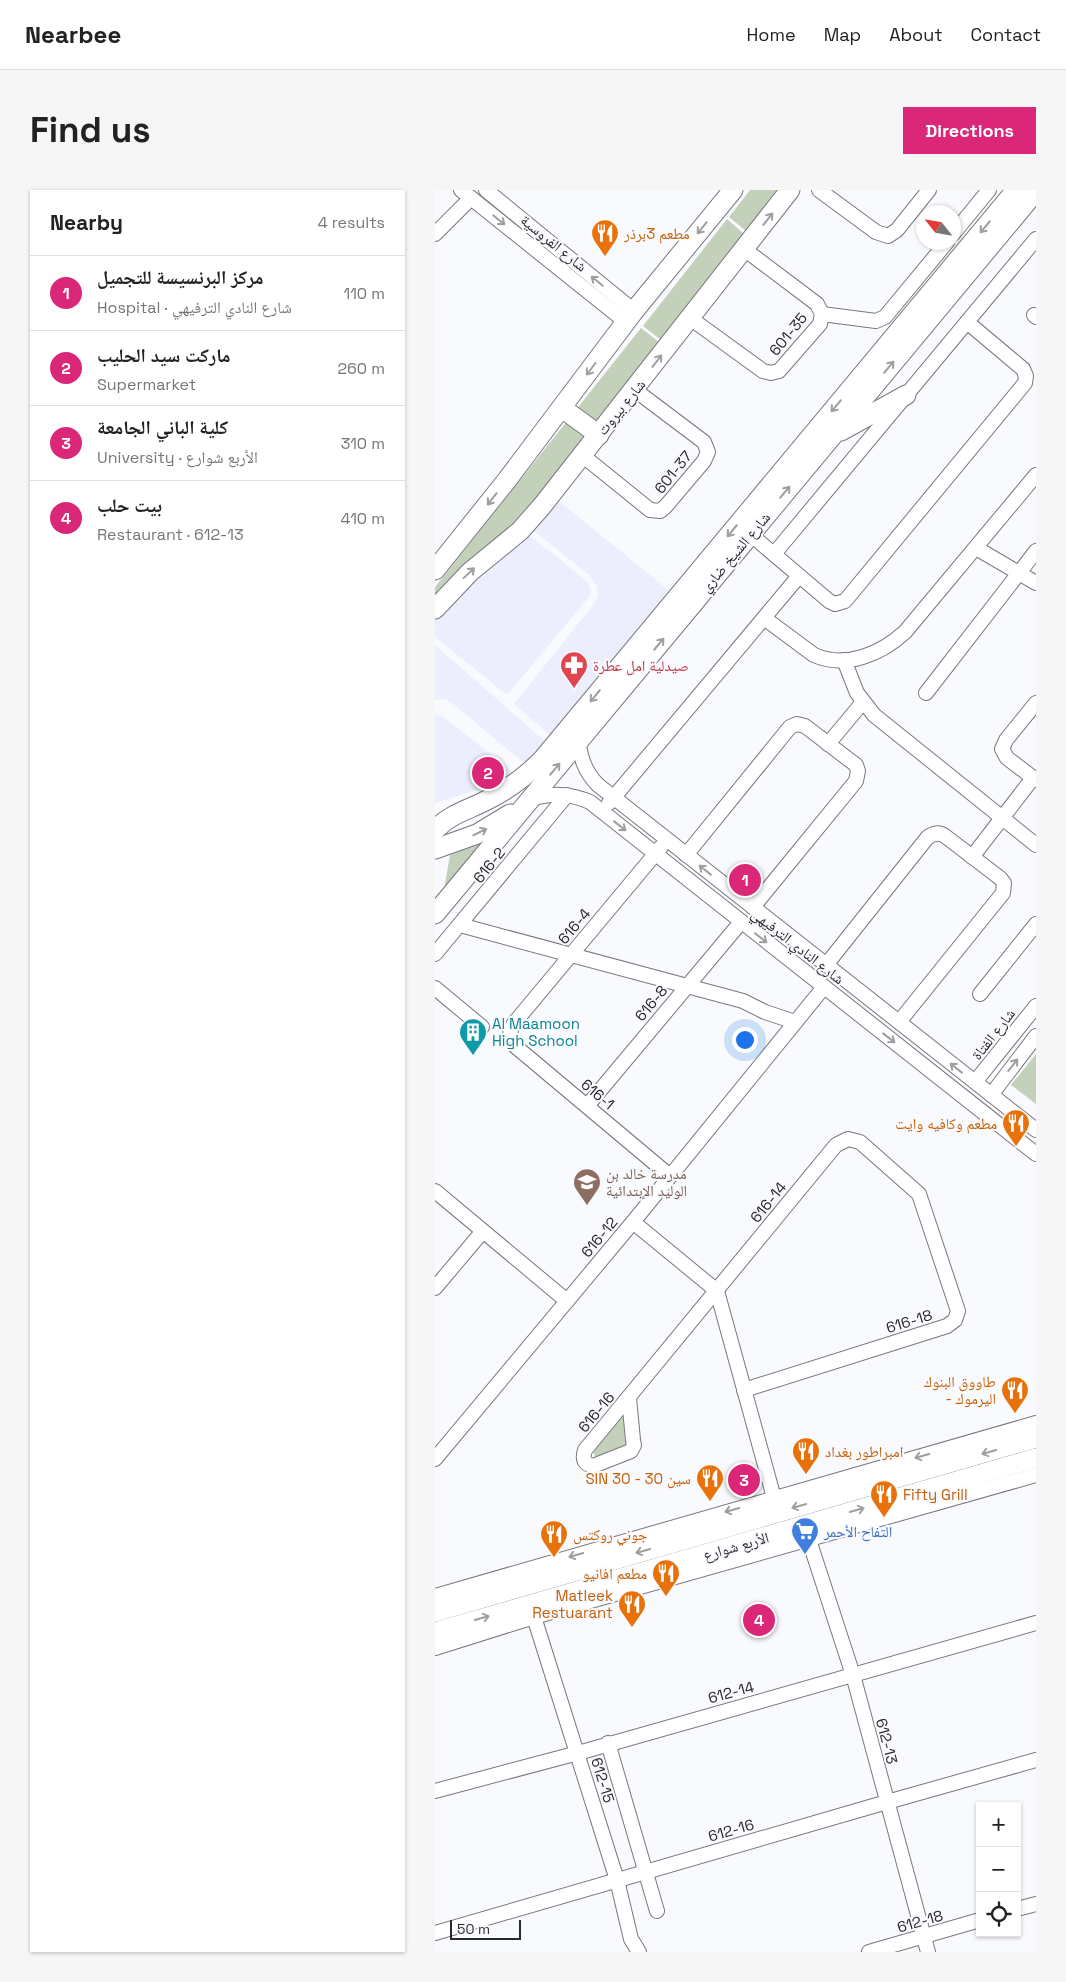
<!DOCTYPE html>
<html lang="en">
<head>
<meta charset="utf-8">
<style>
  :root { --surface:#fff; --page:#f6f6f6; --text:#222; --muted:#767676; --line:#e0e0e0; --accent:#db2777 }
  body { margin:0; font-family:"Space Grotesk","Noto Naskh Arabic",sans-serif; background:var(--page); color:var(--text) }
  .controls { position:absolute; right:15px; bottom:15px; display:grid; overflow:hidden; border-radius:0px; box-shadow:0 1px 4px #0004 }
  .controls button { width:45px; height:45px; display:grid; place-items:center; padding:0; border:0; border-bottom:1px solid var(--line); background:var(--surface); color:var(--text); font:25px sans-serif }
  .compass { position:absolute; left:481px; top:15px; width:45px; height:45px; border-radius:50%; background:var(--surface); box-shadow:0 1px 4px #0004; rotate:301deg }
  .scale { position:absolute; left:15px; bottom:12px; width:71px; box-sizing:border-box; padding-left:5px; border:2px solid #28292b; border-top:0; font-size:14px; line-height:18px; white-space:nowrap; color:#28292b; -webkit-text-stroke:4px #f9fafe; paint-order:stroke }
  .you { position:absolute; left:309px; top:849px; width:18px; height:18px; margin:-12px; border:4px solid #fff; border-radius:50%; background:#1a73e8; box-shadow:0 0 0 8px #1a73e833 }
  .badge { display:grid; place-items:center; width:32px; height:32px; border-radius:50%; background:var(--accent); color:#fff; font-size:16px; font-weight:700 }
  .pin { position:absolute; translate:-50% -50%; border:2px solid #fff; box-shadow:0 1px 5px #0006 }
  .list { margin:0; padding:0; list-style:none }
  h2 { display:flex; justify-content:space-between; align-items:center; height:65px; margin:0; padding:0 20px; font-size:21px }
  h2 small { font-size:16px; font-weight:400; color:var(--muted) }
  .list li { display:grid; grid-template-columns:32px 1fr auto; gap:15px; align-items:center; box-sizing:border-box; height:75px; padding:0 20px; border-top:1px solid var(--line) }
  .list b { display:block; font-size:19px; white-space:nowrap }
  .list p { margin:0; font-size:16px; white-space:nowrap; color:var(--muted) }
  .list em { font-size:16px; font-style:normal; color:var(--muted) }
  .icon { flex:none; width:28px; height:28px; fill:none; stroke:currentColor; stroke-width:2; stroke-linecap:round; stroke-linejoin:round }
  .map { position:relative; flex:none; width:601px; height:1762px; overflow:hidden; border-radius:0px }
  header { display:flex; align-items:center; gap:30px; box-sizing:border-box; height:70px; padding:0 25px; background:var(--surface); border-bottom:1px solid var(--line) }
  header strong { font-size:24px }
  nav { display:flex; gap:28px; margin-inline-start:auto; font-size:18px }
  .intro { display:flex; align-items:center; justify-content:space-between; box-sizing:border-box; height:120px; padding:0 30px }
  h1 { margin:0; font-size:35px }
  .button { padding:12px 22px; border-radius:0px; background:var(--accent); color:#fff; font-size:18px; font-weight:700 }
  main { display:flex; gap:30px; padding:0 30px }
  aside { flex:1; background:var(--surface); border-radius:0px; box-shadow:0 1px 4px #0004 }
  .map>svg:first-child { display:block }
  .built { fill:#eceefd }
  .green { fill:#c4d1ba }
  .lines { fill:none; stroke-linecap:round; stroke-linejoin:round }
  .minor-casing { stroke:#77787f; stroke-width:16 }
  .major-casing { stroke:#77787f; stroke-width:21 }
  .minor { stroke:#fff; stroke-width:14 }
  .major { stroke:#fff; stroke-width:19 }
  .oneway { stroke:#9e9fa0 }
  .labels { text-anchor:middle; dominant-baseline:central; stroke-width:4; stroke-linejoin:round; paint-order:stroke }
  .food-label { font-size:15px; fill:#c56008; stroke:#f9fafe; text-anchor:end }
  .street-label { font-size:15px; fill:#28292b; stroke:#f9fafe }
  .health-label { font-size:15px; fill:#be3a42; stroke:#f9fafe; text-anchor:start }
  .culture-label { font-size:15px; fill:#0d838f; stroke:#f9fafe; text-anchor:start }
  .education-label { font-size:15px; fill:#785e54; stroke:#f9fafe; text-anchor:start }
  .shop-label { font-size:15px; fill:#366cbe; stroke:#f9fafe; text-anchor:start }
</style>
</head>
<body>
<header>
<strong>Nearbee</strong>
<nav><a>Home</a><a>Map</a><a>About</a><a>Contact</a></nav>
</header>
<div class="intro"><h1>Find us</h1><a class="button">Directions</a></div>
<main>
<aside>
<h2>Nearby<small>4 results</small></h2>
<ul class="list">
<li><span class="badge">1</span><div><b>مركز البرنسيسة للتجميل</b><p>Hospital · شارع النادي الترفيهي</p></div><em>110 m</em></li>
<li><span class="badge">2</span><div><b>ماركت سيد الحليب</b><p>Supermarket</p></div><em>260 m</em></li>
<li><span class="badge">3</span><div><b>كلية الباني الجامعة</b><p>University · الأربع شوارع</p></div><em>310 m</em></li>
<li><span class="badge">4</span><div><b>بيت حلب</b><p>Restaurant · 612-13</p></div><em>410 m</em></li>
</ul>
</aside>
<div class="map">
<svg width="601" height="1762" viewBox="0 0 601 1762">
  <rect width="100%" height="100%" fill="#f9fafe"/>
  <!-- built -->
  <g class="built">
    <path d="M119,307L237,403L118,544H114L79,514L159,414L163,405L162,396L155,386L94,337Z"/>
    <path d="M89,341L153,392L156,400L155,406L72,505L0,447V426Z"/>
    <path d="M0,455L111,552L92,573L90,574L17,513L10,509L0,510Z"/>
    <path d="M0,525L7,526L82,585L48,602L42,600L0,613Z"/>
  </g>
  <!-- green -->
  <g class="green">
    <path d="M315,0H343L311,41L294,27Z"/>
    <path d="M292,29L309,44L226,150L208,136Z"/>
    <path d="M206,138L224,152L92,320L0,410V397Z"/>
    <path d="M54,649L8,705L15,665Z"/>
    <path d="M601,864V914L576,895Z"/>
    <path d="M188,1224H190L191,1256L186,1261L162,1267L159,1265L158,1259Z"/>
  </g>
  <g class="lines">
    <!-- minor casing -->
    <g class="minor-casing">
      <g id="minor">
        <path d="M26,0L191,132"/>
        <path d="M51,0L199,121"/>
        <path d="M384,0L441,42L453,46L462,40L494,0"/>
        <path d="M0,44L36,8"/>
        <path d="M518,44L554,0"/>
        <path d="M387,124L441,131L450,127L512,52"/>
        <path d="M599,125L601,127"/>
        <path d="M255,128L328,181L336,183L344,181L385,134L387,124L382,114L309,59"/>
        <path d="M147,265L215,320L225,321L231,316L269,271L273,262L269,252L200,200"/>
        <path d="M315,344L394,411L400,414L410,411L590,193L591,186L588,179L532,132"/>
        <path d="M541,358L601,393"/>
        <path d="M339,364L601,49"/>
        <path d="M329,428L379,465C411,479 446,464 470,442L601,285"/>
        <path d="M409,470L422,503L439,525L601,655"/>
        <path d="M491,503L601,361"/>
        <path d="M601,513L571,550L567,559L572,568L601,590"/>
        <path d="M143,550C146,569 150,582 163,595L601,940"/>
        <path d="M393,554L428,512"/>
        <path d="M95,609C117,603 134,603 155,612L601,964"/>
        <path d="M174,613L364,386"/>
        <path d="M226,657L80,832C74,841 73,847 80,856L235,986"/>
        <path d="M251,665L355,537L362,534L370,536L421,575L423,581L421,591L318,717"/>
        <path d="M537,667L598,588"/>
        <path d="M25,735L308,811L330,822L360,832"/>
        <path d="M0,764L132,605"/>
        <path d="M391,775L492,648C498,643 504,642 510,646L565,688L569,693L568,703L464,832"/>
        <path d="M0,798L47,837"/>
        <path d="M545,804L601,734"/>
        <path d="M540,892L601,816"/>
        <path d="M556,905L601,846"/>
        <path d="M152,916L306,732"/>
        <path d="M0,1001L132,1111"/>
        <path d="M198,1032L282,1101L339,1308"/>
        <path d="M0,1098L48,1041"/>
        <path d="M194,1208L198,1250L199,1255L196,1261L158,1276C149,1274 147,1269 150,1260L401,955L413,949L425,952L484,1004L523,1121L520,1130L512,1136L309,1200"/>
        <path d="M0,1269L198,1032L389,797"/>
        <path d="M374,1350L418,1485L493,1762"/>
        <path d="M0,1406L601,1233"/>
        <path d="M99,1427L182,1690L196,1749L204,1762"/>
        <path d="M0,1458L99,1427L601,1285"/>
        <path d="M173,1553L222,1721"/>
        <path d="M0,1601L143,1563L601,1433"/>
        <path d="M582,1719L601,1714"/>
        <path d="M0,1743L452,1612L601,1570"/>
        <path d="M434,1762L545,1730"/>
      </g>
    </g>
    <!-- major casing -->
    <g class="major-casing">
      <g id="major">
        <path d="M127,218L164,245"/>
        <path d="M406,241L471,205"/>
        <path d="M0,380L72,290L199,121L298,0"/>
        <path d="M0,419L35,382L85,341L107,316L355,0"/>
        <path d="M0,640C16,623 34,620 54,609C74,599 91,586 107,570L581,0"/>
        <path d="M0,659L42,644L75,624"/>
        <path d="M0,724L601,1"/>
        <path d="M0,1422L601,1248"/>
        <path d="M0,1442L601,1268"/>
      </g>
    </g>
    <!-- minor -->
    <use href="#minor" class="minor"/>
    <!-- major -->
    <use href="#major" class="major"/>
  </g>
  <!-- one-way arrows -->
  <defs><path id="oneway-shaft" d="M-6 0H5M1.5-3L5.5 0L1.5 3" fill="none" stroke-width="1.6" stroke-linecap="round" stroke-linejoin="round" transform="scale(1.25)"/></defs>
  <g class="oneway">
    <use href="#oneway-shaft" transform="translate(333 29) rotate(-52)"/>
    <use href="#oneway-shaft" transform="translate(64 30) rotate(39)"/>
    <use href="#oneway-shaft" transform="translate(550 37) rotate(130)"/>
    <use href="#oneway-shaft" transform="translate(267 38) rotate(129)"/>
    <use href="#oneway-shaft" transform="translate(162 91) rotate(-141)"/>
    <use href="#oneway-shaft" transform="translate(222 171) rotate(-52)"/>
    <use href="#oneway-shaft" transform="translate(454 177) rotate(-50)"/>
    <use href="#oneway-shaft" transform="translate(156 179) rotate(127)"/>
    <use href="#oneway-shaft" transform="translate(401 216) rotate(130)"/>
    <use href="#oneway-shaft" transform="translate(350 302) rotate(-50)"/>
    <use href="#oneway-shaft" transform="translate(57 309) rotate(128)"/>
    <use href="#oneway-shaft" transform="translate(297 341) rotate(130)"/>
    <use href="#oneway-shaft" transform="translate(34 383) rotate(-43)"/>
    <use href="#oneway-shaft" transform="translate(224 454) rotate(-50)"/>
    <use href="#oneway-shaft" transform="translate(160 506) rotate(130)"/>
    <use href="#oneway-shaft" transform="translate(120 579) rotate(-50)"/>
    <use href="#oneway-shaft" transform="translate(185 636) rotate(38)"/>
    <use href="#oneway-shaft" transform="translate(45 642) rotate(-26)"/>
    <use href="#oneway-shaft" transform="translate(270 680) rotate(-142)"/>
    <use href="#oneway-shaft" transform="translate(326 748) rotate(38)"/>
    <use href="#oneway-shaft" transform="translate(454 848) rotate(38)"/>
    <use href="#oneway-shaft" transform="translate(578 875) rotate(-52)"/>
    <use href="#oneway-shaft" transform="translate(521 878) rotate(-142)"/>
    <use href="#oneway-shaft" transform="translate(554 1262) rotate(164)"/>
    <use href="#oneway-shaft" transform="translate(487 1266) rotate(164)"/>
    <use href="#oneway-shaft" transform="translate(364 1316) rotate(164)"/>
    <use href="#oneway-shaft" transform="translate(297 1320) rotate(164)"/>
    <use href="#oneway-shaft" transform="translate(422 1320) rotate(-16)"/>
    <use href="#oneway-shaft" transform="translate(208 1361) rotate(164)"/>
    <use href="#oneway-shaft" transform="translate(141 1365) rotate(164)"/>
    <use href="#oneway-shaft" transform="translate(47 1428) rotate(-16)"/>
  </g>
  <!-- icons -->
  <defs>
    <g id="restaurant-pin" transform="scale(1.4375)"><path d="M0 17L-7.5 6A9.5 9.5 0 1 1 7.5 6Z" fill="#e8710a" stroke="#f9fafe"/><path d="M-5-6h1v4h1v-4h1v4h1v-4h1v5L-1.5 .5V6h-2V.5L-5-1ZM5-6V6H3V1.5H1.5Q1.5-4 5-6Z" fill="#fff"/></g>
    <g id="pharmacy-pin" transform="scale(1.4375)"><path d="M0 17L-7.5 6A9.5 9.5 0 1 1 7.5 6Z" fill="#e0444e" stroke="#f9fafe"/><path d="M-2-6h4v4h4v4h-4v4h-4v-4h-4v-4h4Z" fill="#fff"/></g>
    <g id="building-pin" transform="scale(1.4375)"><path d="M0 17L-7.5 6A9.5 9.5 0 1 1 7.5 6Z" fill="#0f9aa8" stroke="#f9fafe"/><path d="M-4-6H4V6H1V3H-1V6H-4ZM-2.5-4.3h1.7v1.8h-1.7ZM.8-4.3h1.7v1.8H.8ZM-2.5-1h1.7V.8h-1.7ZM.8-1h1.7V.8H.8Z" fill="#fff"/></g>
    <g id="school-pin" transform="scale(1.4375)"><path d="M0 17L-7.5 6A9.5 9.5 0 1 1 7.5 6Z" fill="#8d6e63" stroke="#f9fafe"/><path d="M0-5L7-2L0 1L-7-2ZM-4 1L0 2.5L4 1V4Q0 6-4 4Z" fill="#fff"/></g>
    <g id="supermarket-pin" transform="scale(1.4375)"><path d="M0 17L-7.5 6A9.5 9.5 0 1 1 7.5 6Z" fill="#3f7fe0" stroke="#f9fafe"/><path d="M-6-5.5h2.5l.6 2H6L4.5 2H-2.5L-4.4-4H-6ZM-1.5 3.2a1.3 1.3 0 1 0 .1 0ZM3 3.2a1.3 1.3 0 1 0 .1 0Z" fill="#fff"/></g>
  </defs>
  <g fill-rule="evenodd">
    <use href="#restaurant-pin" x="170" y="43"/>
    <use href="#pharmacy-pin" x="139" y="475"/>
    <use href="#building-pin" x="38" y="842"/>
    <use href="#restaurant-pin" x="581" y="933"/>
    <use href="#school-pin" x="152" y="992"/>
    <use href="#restaurant-pin" x="580" y="1200"/>
    <use href="#restaurant-pin" x="371" y="1261"/>
    <use href="#restaurant-pin" x="275" y="1288"/>
    <use href="#restaurant-pin" x="449" y="1304"/>
    <use href="#supermarket-pin" x="370" y="1341"/>
    <use href="#restaurant-pin" x="119" y="1344"/>
    <use href="#restaurant-pin" x="231" y="1383"/>
    <use href="#restaurant-pin" x="197" y="1414"/>
  </g>
  <g class="labels">
    <!-- food labels -->
    <g class="food-label">
      <text x="189" y="43" text-anchor="start">مطعم 3برذر</text>
      <text x="562" y="933">مطعم وكافيه وايت</text>
      <text x="561" y="1191">طاووق البنوك<tspan x="561" dy="17">- اليرموك</tspan></text>
      <text x="390" y="1261" text-anchor="start">امبراطور بغداد</text>
      <text x="256" y="1288">SIN 30 - سين 30</text>
      <text x="468" y="1304" text-anchor="start">Fifty Grill</text>
      <text x="138" y="1344" text-anchor="start">جوني روكتس</text>
      <text x="212" y="1383">مطعم افانيو</text>
      <text x="178" y="1405">Matleek<tspan x="178" dy="17">Restuarant</tspan></text>
    </g>
    <!-- street labels -->
    <g class="street-label">
      <text transform="translate(119 53) rotate(39)">شارع الفروسية</text>
      <text transform="translate(353 144) rotate(-51)">601-35</text>
      <text transform="translate(186 217) rotate(-51)">شارع بيروت</text>
      <text transform="translate(238 282) rotate(-51)">601-37</text>
      <text transform="translate(300 362) rotate(-50)">شارع الشيخ ضاري</text>
      <text transform="translate(54 675) rotate(-51)">616-2</text>
      <text transform="translate(139 736) rotate(-50)">616-4</text>
      <text transform="translate(363 756) rotate(38)">شارع النادي الترفيهي</text>
      <text transform="translate(216 813) rotate(-50)">616-8</text>
      <text transform="translate(558 844) rotate(-52)">شارع الفتاة</text>
      <text transform="translate(163 904) rotate(40)">616-1</text>
      <text transform="translate(333 1012) rotate(-51)">616-14</text>
      <text transform="translate(164 1047) rotate(-50)">616-12</text>
      <text transform="translate(474 1131) rotate(-17)">616-18</text>
      <text transform="translate(161 1222) rotate(-50)">616-16</text>
      <text transform="translate(301 1356) rotate(-16)">الأربع شوارع</text>
      <text transform="translate(296 1502) rotate(-15)">612-14</text>
      <text transform="translate(452 1551) rotate(75)">612-13</text>
      <text transform="translate(168 1590) rotate(73)">612-15</text>
      <text transform="translate(296 1640) rotate(-16)">612-16</text>
      <text transform="translate(485 1731) rotate(-16)">612-18</text>
    </g>
    <!-- health labels -->
    <g class="health-label">
      <text x="158" y="475">صيدلية امل عطرة</text>
    </g>
    <!-- culture labels -->
    <g class="culture-label">
      <text x="57" y="833">Al Maamoon<tspan x="57" dy="17">High School</tspan></text>
    </g>
    <!-- education labels -->
    <g class="education-label">
      <text x="171" y="983">مدرسة خالد بن<tspan x="171" dy="17">الوليد الإبتدائية</tspan></text>
    </g>
    <!-- shop labels -->
    <g class="shop-label">
      <text x="389" y="1341">التفاح الأحمر</text>
    </g>
  </g>
</svg>
<div class="controls">
<button>+</button>
<button>−</button>
<button><svg class="icon" aria-label="locate" viewBox="0 0 24 24"><circle cx="12" cy="12" r="6"/><path d="M12 2v4M12 18v4M2 12h4M18 12h4"/></svg></button>
</div>
<svg class="compass" viewBox="-18 -18 36 36"><path d="M0-13l5 13h-10z" fill="#e53935"/><path d="M0 13l5-13h-10z" fill="#767676"/></svg>
<div class="scale">50 m</div>
<div class="you"></div>
<div class="pin badge" style="left:310px;top:690px">1</div>
<div class="pin badge" style="left:53px;top:583px">2</div>
<div class="pin badge" style="left:309px;top:1290px">3</div>
<div class="pin badge" style="left:324px;top:1430px">4</div>
</div>
</main>
</body>
</html>
